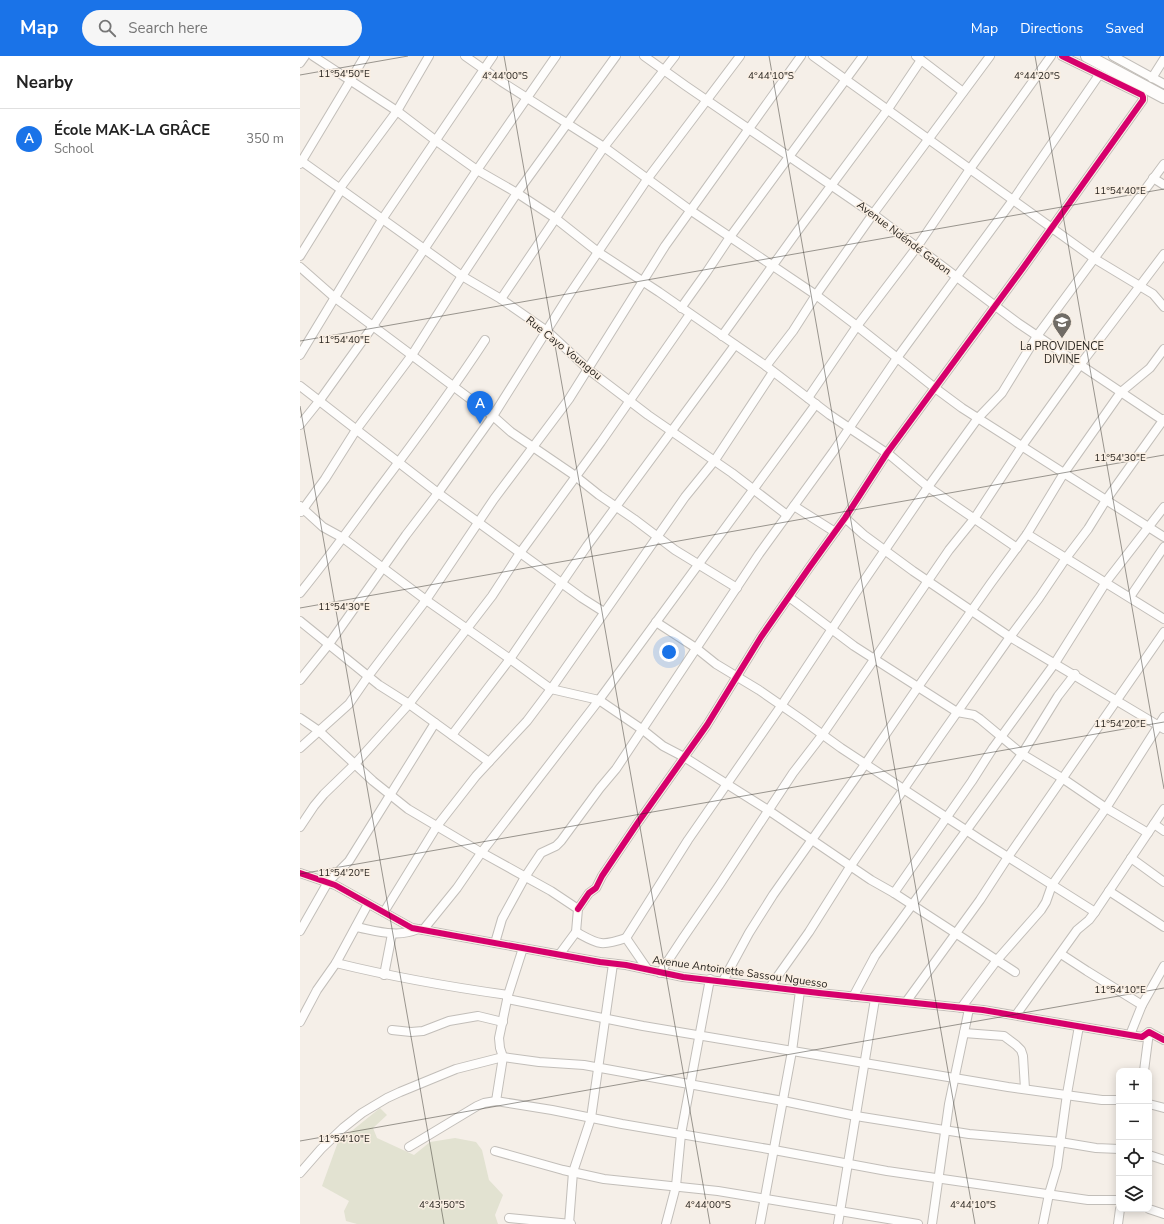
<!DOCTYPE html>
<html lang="en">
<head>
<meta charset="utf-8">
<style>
  :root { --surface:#fff; --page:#f6f6f6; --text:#222; --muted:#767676; --line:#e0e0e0; --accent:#1a73e8 }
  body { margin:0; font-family:"Nunito Sans",sans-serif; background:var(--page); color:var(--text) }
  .controls { position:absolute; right:12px; bottom:12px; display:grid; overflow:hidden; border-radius:8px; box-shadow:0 2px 10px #0003 }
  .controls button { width:36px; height:36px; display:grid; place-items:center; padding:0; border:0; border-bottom:1px solid var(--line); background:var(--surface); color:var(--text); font:20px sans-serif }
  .you { position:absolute; left:369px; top:596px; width:14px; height:14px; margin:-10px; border:3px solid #fff; border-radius:50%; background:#1a73e8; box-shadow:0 0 0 6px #1a73e833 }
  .badge { display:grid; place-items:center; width:26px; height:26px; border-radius:50%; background:var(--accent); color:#fff; font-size:13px; font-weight:700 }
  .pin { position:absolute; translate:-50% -33px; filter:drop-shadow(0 1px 2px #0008) }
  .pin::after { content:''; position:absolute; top:21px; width:14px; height:12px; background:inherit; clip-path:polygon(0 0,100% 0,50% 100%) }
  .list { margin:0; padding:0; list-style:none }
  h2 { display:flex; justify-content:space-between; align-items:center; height:52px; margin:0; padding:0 16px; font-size:17px }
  h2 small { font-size:13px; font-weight:400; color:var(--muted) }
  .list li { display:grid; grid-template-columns:26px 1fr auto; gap:12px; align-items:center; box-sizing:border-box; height:60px; padding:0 16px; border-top:1px solid var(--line) }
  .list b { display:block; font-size:15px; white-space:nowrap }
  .list p { margin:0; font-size:13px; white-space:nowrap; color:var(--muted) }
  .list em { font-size:13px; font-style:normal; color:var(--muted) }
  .icon { flex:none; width:22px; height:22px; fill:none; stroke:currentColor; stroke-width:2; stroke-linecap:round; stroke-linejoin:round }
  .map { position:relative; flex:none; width:864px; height:1168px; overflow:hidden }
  header { display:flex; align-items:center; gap:24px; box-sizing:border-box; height:56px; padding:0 20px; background:var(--accent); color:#fff }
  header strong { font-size:19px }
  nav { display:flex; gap:22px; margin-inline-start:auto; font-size:14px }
  .search { width:280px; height:36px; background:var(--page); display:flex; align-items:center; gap:10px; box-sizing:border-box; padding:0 14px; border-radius:22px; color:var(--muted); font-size:15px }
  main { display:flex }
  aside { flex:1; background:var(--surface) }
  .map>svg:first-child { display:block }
  .green { fill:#e2e2d1 }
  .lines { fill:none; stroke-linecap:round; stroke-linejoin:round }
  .minor-casing { stroke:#c2beb9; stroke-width:10 }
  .highway-casing { stroke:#c2beb9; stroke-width:14 }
  .minor { stroke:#fefdfc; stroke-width:8 }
  .highway { stroke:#fefdfc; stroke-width:12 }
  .cycleway-casing { stroke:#faefe3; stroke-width:8 }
  .cycleway { stroke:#d6006c; stroke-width:6 }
  .ticks { fill:none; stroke:#292520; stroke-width:1; stroke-opacity:0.45 }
  .labels { text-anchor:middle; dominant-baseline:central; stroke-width:3; stroke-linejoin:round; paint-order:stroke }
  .street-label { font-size:11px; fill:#292520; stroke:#faefe3 }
  .poi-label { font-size:11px; fill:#292520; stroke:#faefe3 }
  .ticks-label { font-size:10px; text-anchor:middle; fill:#292520; stroke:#faefe3; stroke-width:3; stroke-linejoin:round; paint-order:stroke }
</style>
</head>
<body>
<header>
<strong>Map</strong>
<div class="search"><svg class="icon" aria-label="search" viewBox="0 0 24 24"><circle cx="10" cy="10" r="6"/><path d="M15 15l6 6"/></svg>Search here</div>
<nav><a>Map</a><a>Directions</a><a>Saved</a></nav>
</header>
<main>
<aside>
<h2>Nearby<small></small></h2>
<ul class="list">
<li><span class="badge">A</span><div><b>École MAK-LA GRÂCE</b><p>School</p></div><em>350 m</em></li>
</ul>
</aside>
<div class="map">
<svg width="864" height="1168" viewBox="0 0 864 1168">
  <rect width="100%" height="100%" fill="#f5efe8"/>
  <!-- green -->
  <path class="green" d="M80,1052L87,1059L73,1072L77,1082L114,1099L130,1086L155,1082L176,1086L182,1094L189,1124L203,1139L195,1159L198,1168H57L46,1165L44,1155L49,1145L22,1130L38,1086Z"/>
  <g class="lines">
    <!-- minor casing -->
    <g class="minor-casing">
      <g id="minor">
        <path d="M13,0L97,55L135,84L177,114L217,137L255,162L298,196L359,236L466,310L530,359L591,400L628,431L717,492"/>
        <path d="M165,0L202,26L304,91L390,154L516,239L557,270L635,332L662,352L864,481"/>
        <path d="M344,0L386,30L573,158L718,267L864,365"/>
        <path d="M513,0L795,203L853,238L864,251"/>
        <path d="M616,0L663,36"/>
        <path d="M813,0L864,28"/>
        <path d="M0,7L5,0"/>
        <path d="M852,22L864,3"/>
        <path d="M0,104L162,220L201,243L247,275L289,314L348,359L432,417L487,459"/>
        <path d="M0,108L65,0"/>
        <path d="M853,122L864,129"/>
        <path d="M40,132L97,55L129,0"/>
        <path d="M0,200L41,134"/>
        <path d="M0,211L34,241L193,360L211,376L274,419L299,439L334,463L375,494L437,532"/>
        <path d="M201,243L304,91L375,0"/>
        <path d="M381,252L406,217L430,181L563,0"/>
        <path d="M422,280L499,173L588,53L621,4"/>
        <path d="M0,299L83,162L193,0"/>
        <path d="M466,310L493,275L516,239L573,158L690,0"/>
        <path d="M0,330L138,437L282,542L304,556"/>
        <path d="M508,342L557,270L617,191L670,113L751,0"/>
        <path d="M0,369L20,344L73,270L177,114L256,0"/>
        <path d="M0,450L23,471L43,482L126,544L210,603L251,633L299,644L343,674L363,690L384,701L468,754L571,824L594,837L715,916"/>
        <path d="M494,450L535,476"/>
        <path d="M1,456L25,423L56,374L112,299L162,220L217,137L316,0"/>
        <path d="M545,462L564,479L613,515L710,581L864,673"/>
        <path d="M727,478L864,563"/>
        <path d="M0,537C27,504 52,469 77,435C114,386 151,336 185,284"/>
        <path d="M489,541L554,590L657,656L674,659L680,663L722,698L762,722L806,752L848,777"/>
        <path d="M830,541L864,491"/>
        <path d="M0,565L79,629L109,648L189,706"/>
        <path d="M356,566L396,592L416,608L459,634L501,663L541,692L681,784L795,856"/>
        <path d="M0,624L29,588L106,479L138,437L193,360L271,236L348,122L440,0"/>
        <path d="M0,662L19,675L73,725L108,753L177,794L251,835L278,853L276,876L259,899"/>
        <path d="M152,679L210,603L287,490L435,289"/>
        <path d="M0,692L49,648L69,619L126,544L194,443L269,343L365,190L501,0"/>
        <path d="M854,768L864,775"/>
        <path d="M0,771L14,750L24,738L54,709L109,648L192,540L220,497L301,386L390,258"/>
        <path d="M831,802L864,826"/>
        <path d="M0,817L35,829L112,872L300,906L326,909L383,921L519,937L683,954L842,981L849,976L864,984"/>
        <path d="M809,835L864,871"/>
        <path d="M594,837L672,725L693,692L755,607L806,526L864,451"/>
        <path d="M278,853L289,837L296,832L302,820L339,765L407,669L461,581L509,512L545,462L587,397L723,212L843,44V41L842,39L762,0"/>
        <path d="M84,856L137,770L176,720L227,665L251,633L385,441L415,404L473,316"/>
        <path d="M56,871C77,875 98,882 118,873"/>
        <path d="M123,874L157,832L181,797L299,644L516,348"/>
        <path d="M0,875L28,826L49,805L135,667"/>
        <path d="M276,876C298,888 300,891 326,882L348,914"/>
        <path d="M326,882L388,784L481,650L557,535L628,431L678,362L702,337L737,280L864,108"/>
        <path d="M195,887L202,863L225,821L241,797L256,790L261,785L300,732L316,713L459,498L533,396L597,302L713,144L799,19"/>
        <path d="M761,898L787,915L842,949"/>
        <path d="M36,907C93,921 150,931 208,939"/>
        <path d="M360,917L383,882L420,828L493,717L523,678L649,494L674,463L722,390L780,309L864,198"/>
        <path d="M84,919L92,878"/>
        <path d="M423,925L449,877L473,839L566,707L618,631L691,527L727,478L764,417L821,336L850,312L864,293"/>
        <path d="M470,931L509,876L550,811L639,682L710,581L739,542L766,502L788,473L806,444L864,363"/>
        <path d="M553,941L575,900L722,698L758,640L775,618"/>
        <path d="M207,943L343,970L708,1031L802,1044H819"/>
        <path d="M606,946L680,844L708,801L864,576"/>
        <path d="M661,952L697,904L741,854L746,846L752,829L806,752L864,661"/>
        <path d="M716,959L777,874L789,864L795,856L864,753"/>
        <path d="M0,966L17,934L36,907L68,848"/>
        <path d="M92,974L111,976L123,975L149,965L178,960L203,966"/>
        <path d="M664,977L704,980L716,989L721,994L723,1000L725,1033"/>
        <path d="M830,979L842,949L864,910"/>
        <path d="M844,1015L849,976"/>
        <path d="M196,1045L203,1001L200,992L199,982L208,939L223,892"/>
        <path d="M849,1048L864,1052"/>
        <path d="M109,1091L177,1050L184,1047L196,1045L252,1054L322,1068L474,1094L587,1115L788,1144H819"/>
        <path d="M195,1095L263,1114L304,1123L418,1135L618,1168"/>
        <path d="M849,1099L864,1104"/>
        <path d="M0,1117L21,1093L43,1072L62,1057L87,1042L100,1036L156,1013L203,1001L239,1006L284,1009L483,1045L556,1060L669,1078L760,1086L796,1092L819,1093"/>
        <path d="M849,1153L864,1158"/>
        <path d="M209,1162L271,1168"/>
        <path d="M269,1168L273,1116L291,1062L313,908"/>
        <path d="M366,1168L376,1130L381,1078L410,923"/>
        <path d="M460,1168L492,995L500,935"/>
        <path d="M538,1168L575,943"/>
        <path d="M632,1168L649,1048L669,953"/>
        <path d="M743,1168L749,1138L757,1111L767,1038L779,970"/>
        <path d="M818,1168L820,1153"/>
      </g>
    </g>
    <!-- highway casing -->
    <g class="highway-casing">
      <path id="highway" d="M787,0L864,41"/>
    </g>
    <!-- minor -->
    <use href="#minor" class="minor"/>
    <!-- highway -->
    <use href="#highway" class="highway"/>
    <!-- cycleway casing -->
    <g class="cycleway-casing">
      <g id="cycleway">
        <path d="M0,817L35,829L112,872L300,906L326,909L383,921L519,937L683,954L842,981L849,976L864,984"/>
        <path d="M278,853L289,837L296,832L302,820L339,765L407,669L461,581L509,512L545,462L587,397L723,212L843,44V41L842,39L762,0"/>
      </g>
    </g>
    <!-- cycleway -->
    <use href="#cycleway" class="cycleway"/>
  </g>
  <!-- ticks -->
  <path class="ticks" d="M204,0L410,1168M469,0L675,1168M735,0L864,733M0,19L108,0M0,285L864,133M0,350L144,1168M0,552L864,399M0,818L864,666M0,1085L864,932"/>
  <!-- icons -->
  <defs>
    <g id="school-pin" transform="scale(1)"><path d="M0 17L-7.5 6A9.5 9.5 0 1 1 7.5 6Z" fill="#706c66" stroke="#faefe3"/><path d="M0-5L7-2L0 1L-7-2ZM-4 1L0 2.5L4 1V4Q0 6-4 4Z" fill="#fff"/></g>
  </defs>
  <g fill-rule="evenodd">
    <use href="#school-pin" x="762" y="266"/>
  </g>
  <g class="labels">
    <!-- street labels -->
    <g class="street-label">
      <text transform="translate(604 182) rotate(37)">Avenue Ndéndé Gabon</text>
      <text transform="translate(264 292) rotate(39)">Rue Cayo Voungou</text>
      <text transform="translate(440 916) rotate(8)">Avenue Antoinette Sassou Nguesso</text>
    </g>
    <!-- poi labels -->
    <g class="poi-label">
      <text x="762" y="290">La PROVIDENCE<tspan x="762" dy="13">DIVINE</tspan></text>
    </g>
  </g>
  <g class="ticks-label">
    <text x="44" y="21">11°54'50"E</text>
    <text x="737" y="23">4°44'20"S</text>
    <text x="205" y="23">4°44'00"S</text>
    <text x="471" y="23">4°44'10"S</text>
    <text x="820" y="138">11°54'40"E</text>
    <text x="44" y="287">11°54'40"E</text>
    <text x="820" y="405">11°54'30"E</text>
    <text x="44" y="554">11°54'30"E</text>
    <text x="820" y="671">11°54'20"E</text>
    <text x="44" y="820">11°54'20"E</text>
    <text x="820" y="937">11°54'10"E</text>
    <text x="44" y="1086">11°54'10"E</text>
    <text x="142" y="1152">4°43'50"S</text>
    <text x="408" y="1152">4°44'00"S</text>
    <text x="673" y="1152">4°44'10"S</text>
  </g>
</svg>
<div class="controls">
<button>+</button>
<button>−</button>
<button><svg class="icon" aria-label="locate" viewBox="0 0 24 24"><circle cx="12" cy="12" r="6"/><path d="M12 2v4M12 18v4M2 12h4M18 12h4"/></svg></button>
<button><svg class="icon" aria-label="layers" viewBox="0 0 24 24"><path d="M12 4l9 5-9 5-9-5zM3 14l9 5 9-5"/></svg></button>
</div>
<div class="you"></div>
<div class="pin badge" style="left:180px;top:368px">A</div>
</div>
</main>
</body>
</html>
